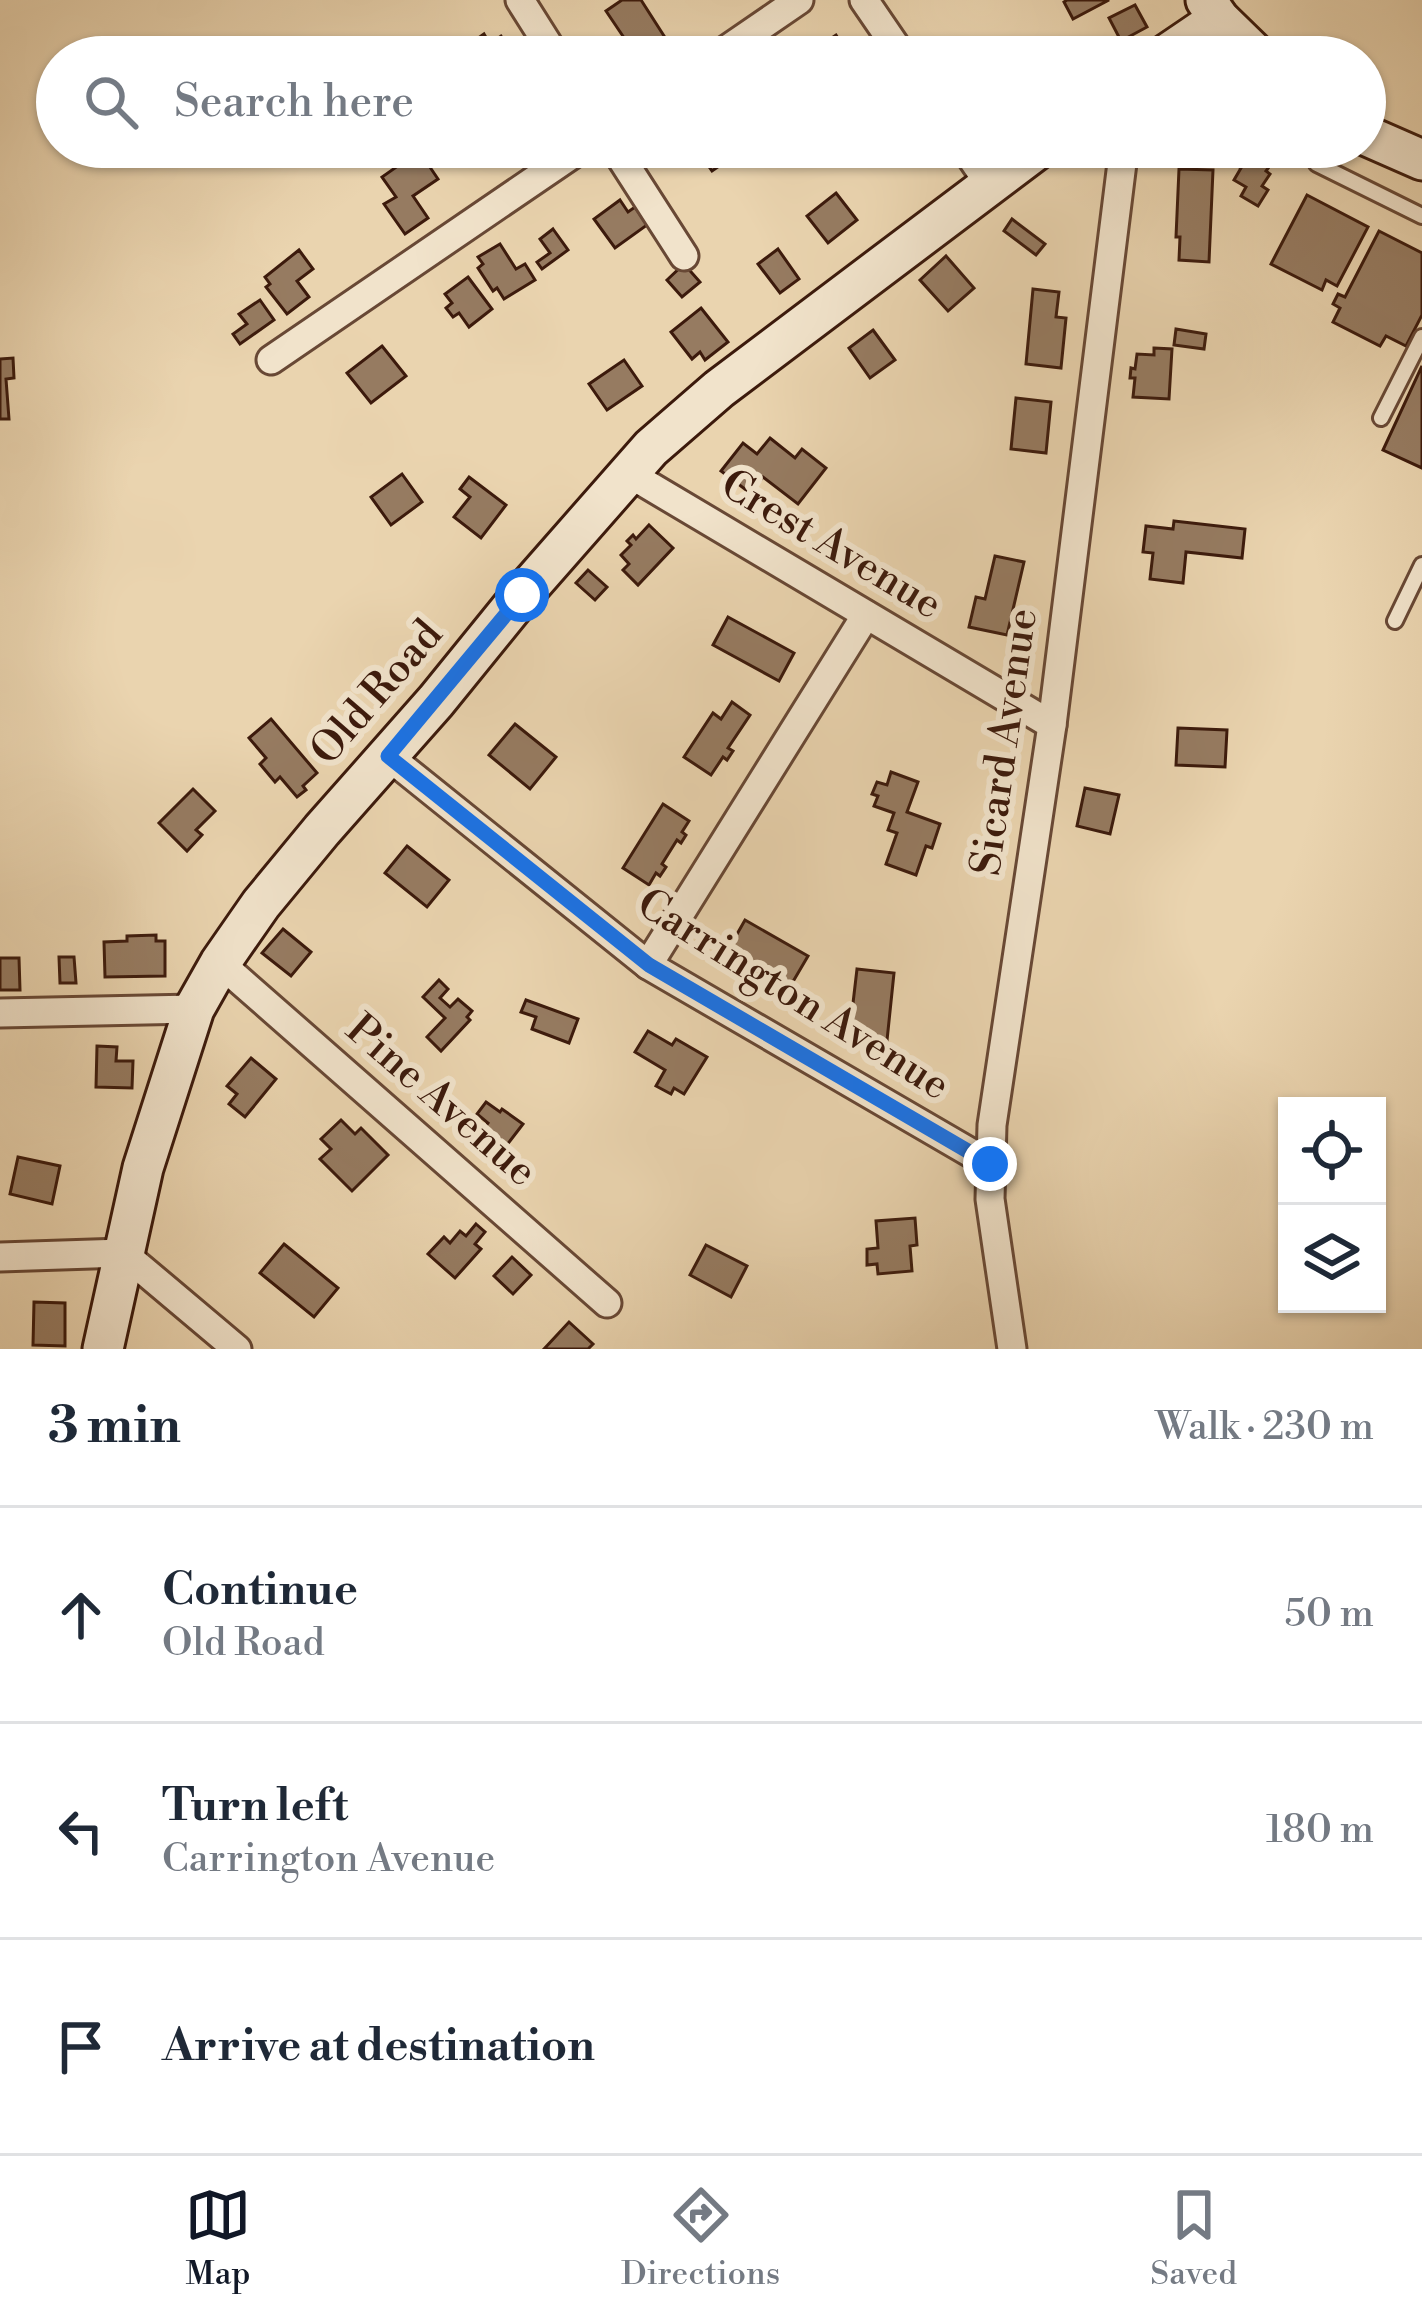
<!DOCTYPE html>
<html lang="en">
<head>
<meta charset="utf-8">
<style>
  :root { --surface:#fff; --page:#f6f6f7; --text:#1f2937; --muted:#747a83; --line:#e0e1e3; --accent:#111827 }
  body { margin:0; font-family:"Libre Bodoni",serif; background:var(--page); color:var(--text) }
  .controls { position:absolute; right:36px; bottom:36px; display:grid; overflow:hidden; border-radius:0px; box-shadow:0 3px 9px #0004 }
  .controls button { width:108px; height:108px; display:grid; place-items:center; padding:0; border:0; border-bottom:3px solid var(--line); background:var(--surface); color:var(--text); font:60px sans-serif }
  .stop { position:absolute; width:36px; height:36px; margin:-27px; border:9px solid #1a73e8; border-radius:50%; background:#fff }
  .stop.end { background:#1a73e8; border-color:#fff; box-shadow:0 3px 12px #0008 }
  .list { margin:0; padding:0; list-style:none }
  h2 { display:flex; justify-content:space-between; align-items:center; height:156px; margin:0; padding:0 48px; font-size:51px }
  h2 small { font-size:39px; font-weight:400; color:var(--muted) }
  .list li { display:grid; grid-template-columns:78px 1fr auto; gap:36px; align-items:center; box-sizing:border-box; height:216px; padding:0 48px; border-top:3px solid var(--line) }
  .list b { display:block; font-size:45px; white-space:nowrap }
  .list p { margin:0; font-size:39px; white-space:nowrap; color:var(--muted) }
  .list em { font-size:39px; font-style:normal; color:var(--muted) }
  .icon { flex:none; width:66px; height:66px; fill:none; stroke:currentColor; stroke-width:2; stroke-linecap:round; stroke-linejoin:round }
  .map { position:relative; flex:none; width:1422px; height:1349px; overflow:hidden }
  .search { position:absolute; background:var(--surface); box-shadow:0 3px 9px #0004; left:36px; right:36px; top:36px; height:132px; display:flex; align-items:center; gap:30px; box-sizing:border-box; padding:0 42px; border-radius:66px; color:var(--muted); font-size:45px }
  .sheet { height:804px; background:var(--surface) }
  nav { display:flex; justify-content:space-around; align-items:center; box-sizing:border-box; height:168px; border-top:3px solid var(--line); background:var(--surface); font-size:33px; color:var(--muted) }
  nav a { display:grid; justify-items:center; gap:6px }
  nav .on { color:var(--accent) }
  .map>svg:first-child { display:block }
  .building { fill:#967b61; stroke:#3c1a0c; stroke-width:3 }
  .lines { fill:none; stroke-linecap:round; stroke-linejoin:round }
  .lane-casing { stroke:#684835; stroke-width:20 }
  .street-casing { stroke:#684835; stroke-width:33 }
  .secondary-casing { stroke:#3c1a0c; stroke-width:45 }
  .lane { stroke:#f1e3cb; stroke-width:14 }
  .street { stroke:#f1e3cb; stroke-width:27 }
  .secondary { stroke:#f1e3cb; stroke-width:39 }
  .route { stroke:#1a73e8; stroke-width:15 }
  .labels { text-anchor:middle; dominant-baseline:central; stroke-width:12; stroke-linejoin:round; paint-order:stroke }
  .street-label { font-size:42px; fill:#3c1a0c; stroke:#f1e3cb }
</style>
</head>
<body>
<div class="map">
<svg width="1422" height="1349" viewBox="0 0 1422 1349">
  <rect width="100%" height="100%" fill="#ead4af"/>
  <filter id="stains"><feTurbulence type="fractalNoise" baseFrequency=".00167" numOctaves="4"/><feColorMatrix values="0 0 0 0 .2 0 0 0 0 .09 0 0 0 0 .02 0 0 0 .5 -.17"/></filter>
  <radialGradient id="worn" r=".72"><stop offset=".6" stop-color="#630" stop-opacity="0"/><stop offset="1" stop-color="#630" stop-opacity=".3"/></radialGradient>
  <!-- building -->
  <g class="building">
    <path d="M622,0H641L666,39L637,57L606,11Z"/>
    <path d="M1067,0H1109L1073,19L1064,2Z"/>
    <path d="M1135,5L1147,27L1121,41L1109,18Z"/>
    <path d="M484,34L490,44L501,36L513,53L506,57H478L470,44Z"/>
    <path d="M836,35L850,57H803Z"/>
    <path d="M695,147H743L744,149L712,171Z"/>
    <path d="M1212,147H1256L1253,152L1272,163L1266,171L1270,174L1262,186L1268,190L1258,206L1241,196L1246,187L1234,180L1241,168L1210,150Z"/>
    <path d="M419,151L438,179L413,196L428,218L405,234L384,204L396,197L382,177Z"/>
    <path d="M1179,169L1213,170L1209,262L1179,260L1180,237H1176Z"/>
    <path d="M836,193L857,220L828,243L807,216Z"/>
    <path d="M1307,195L1368,227L1337,286L1326,280L1322,290L1271,264Z"/>
    <path d="M620,200L628,212L635,207L647,225L615,248L594,219Z"/>
    <path d="M1012,219L1045,244L1036,255L1004,231Z"/>
    <path d="M553,229L568,250L542,269L537,262L550,253L540,239Z"/>
    <path d="M1379,231L1422,253V315L1406,346L1386,336L1380,346L1333,322L1340,308L1333,304L1338,294L1345,297Z"/>
    <path d="M500,244L516,269L525,264L535,280L504,299L497,288L493,291L478,268L483,264L478,257Z"/>
    <path d="M778,249L799,279L780,293L758,264Z"/>
    <path d="M299,250L313,269L297,281L309,297L287,314L266,287L270,284L265,277Z"/>
    <path d="M946,256L974,288L948,311L920,280Z"/>
    <path d="M684,264L700,282L682,297L667,280Z"/>
    <path d="M468,277L492,309L469,327L459,313L453,317L446,308L452,303L445,294Z"/>
    <path d="M1033,289L1059,292L1056,317L1066,318L1061,368L1026,364Z"/>
    <path d="M260,300L274,320L240,344L233,334L247,324L239,314Z"/>
    <path d="M701,308L728,342L705,360L700,352L692,359L671,332Z"/>
    <path d="M1176,329L1206,334L1204,349L1174,345Z"/>
    <path d="M873,330L895,360L870,378L849,348Z"/>
    <path d="M382,346L406,376L371,403L347,373Z"/>
    <path d="M1154,348L1172,349L1169,399L1133,397L1135,378H1130L1131,368L1135,369L1137,354L1154,355Z"/>
    <path d="M13,358L14,378L6,379L9,419H0V359Z"/>
    <path d="M624,360L642,386L607,410L589,384Z"/>
    <path d="M1422,366V468L1383,450Z"/>
    <path d="M1016,398L1051,402L1046,453L1011,449Z"/>
    <path d="M770,438L795,458L802,449L826,468L798,504L763,477L750,493L721,471L743,443L757,454Z"/>
    <path d="M402,474L422,502L391,525L371,497Z"/>
    <path d="M469,477L506,505L481,538L454,517L470,497L460,489Z"/>
    <path d="M1174,521L1245,529L1242,558L1186,552L1183,583L1150,579L1153,553L1143,552L1146,526L1173,529Z"/>
    <path d="M649,525L673,548L638,585L623,570L629,564L621,555L631,545L627,541L633,535L636,539Z"/>
    <path d="M995,556L1024,562L1007,635L969,627L976,597L985,599Z"/>
    <path d="M588,570L607,587L595,600L576,583Z"/>
    <path d="M728,617L794,653L779,681L713,645Z"/>
    <path d="M732,702L750,715L728,748L733,751L727,760L723,757L711,775L684,757L713,713L721,719Z"/>
    <path d="M271,719L317,773L303,786L306,790L297,797L280,777L275,782L260,764L266,758L249,738Z"/>
    <path d="M515,724L556,757L530,789L489,755Z"/>
    <path d="M1178,728L1227,730L1225,767L1176,765Z"/>
    <path d="M891,772L918,782L907,812L940,824L932,848L926,846L916,875L886,864L897,833L888,830L894,813L874,806L878,796L872,794L877,782L887,785Z"/>
    <path d="M1085,788L1119,795L1110,834L1077,826Z"/>
    <path d="M193,789L215,811L196,830L202,835L187,851L159,823Z"/>
    <path d="M663,804L689,821L682,832L686,835L681,843L677,840L662,864L666,867L660,876L656,873L649,885L623,868Z"/>
    <path d="M407,846L449,880L427,907L385,873Z"/>
    <path d="M745,920L808,956L791,985L728,950Z"/>
    <path d="M283,929L311,952L291,976L262,953Z"/>
    <path d="M156,935V941H165V976L105,977L104,942L127,941V936Z"/>
    <path d="M59,957H74L76,983H60Z"/>
    <path d="M0,958H19L20,990H0Z"/>
    <path d="M857,969L894,973L886,1050L848,1046Z"/>
    <path d="M439,980L448,989L440,998L450,1007L458,999L472,1011L467,1017L470,1020L441,1051L427,1037L445,1018L423,997Z"/>
    <path d="M526,1000L578,1019L569,1043L532,1029L536,1017L521,1012Z"/>
    <path d="M648,1031L672,1045L676,1039L707,1057L684,1094L674,1088L671,1094L656,1086L665,1070L635,1052Z"/>
    <path d="M97,1046L117,1047L116,1061H133L132,1088L96,1087Z"/>
    <path d="M251,1058L276,1079L245,1117L229,1104L237,1094L227,1086Z"/>
    <path d="M486,1102L500,1112L502,1109L523,1124L503,1150L481,1133L488,1123L477,1114Z"/>
    <path d="M341,1120L355,1134L361,1128L388,1155L352,1191L320,1159L331,1149L321,1139Z"/>
    <path d="M18,1157L60,1166L52,1204L10,1194Z"/>
    <path d="M915,1218L917,1245L910,1246L912,1271L878,1274L877,1264L867,1265V1249L878,1248L876,1221Z"/>
    <path d="M476,1224L485,1232L475,1244L481,1249L455,1278L428,1254L444,1237L450,1243L460,1231L466,1236Z"/>
    <path d="M284,1244L338,1288L314,1317L260,1273Z"/>
    <path d="M706,1245L747,1266L731,1297L690,1275Z"/>
    <path d="M512,1257L531,1275L513,1294L494,1276Z"/>
    <path d="M34,1302L65,1303V1346L33,1345Z"/>
    <path d="M569,1322L593,1344L588,1349H544Z"/>
  </g>
  <g class="lines">
    <!-- lane casing -->
    <g class="lane-casing">
      <g id="lane">
        <path d="M1320,147L1317,164L1422,216"/>
        <path d="M1381,418L1422,337"/>
        <path d="M1395,621L1422,565"/>
      </g>
    </g>
    <!-- street casing -->
    <g class="street-casing">
      <g id="street">
        <path d="M520,0L556,57"/>
        <path d="M864,0L903,57"/>
        <path d="M716,57L799,0"/>
        <path d="M614,147L684,256"/>
        <path d="M964,147L990,185"/>
        <path d="M271,360L583,147"/>
        <path d="M628,473L1052,725"/>
        <path d="M388,756L648,965L990,1164"/>
        <path d="M220,963L607,1303"/>
        <path d="M648,965L866,615"/>
        <path d="M0,1013L194,1009"/>
        <path d="M0,1257L123,1253L237,1349"/>
        <path d="M1012,1349L990,1199L992,1125L1052,725L1124,147"/>
      </g>
    </g>
    <!-- secondary casing -->
    <g class="secondary-casing">
      <g id="secondary">
        <path d="M1206,0L1219,19L1258,57"/>
        <path d="M1163,57L1219,19"/>
        <path d="M1365,135L1422,160"/>
        <path d="M103,1349L143,1168L194,1009L220,963L261,904L322,830L436,701L522,595L651,448L719,389L1040,147"/>
      </g>
    </g>
    <!-- lane -->
    <use href="#lane" class="lane"/>
    <!-- street -->
    <use href="#street" class="street"/>
    <!-- secondary -->
    <use href="#secondary" class="secondary"/>
  </g>
  <g class="lines">
    <!-- route -->
    <path class="route" d="M522,595L388,756L649,965L990,1164"/>
  </g>
  <g class="labels">
    <!-- street labels -->
    <g class="street-label">
      <text transform="translate(831 545) rotate(31)">Crest Avenue</text>
      <text transform="translate(377 693) rotate(-49)">Old Road</text>
      <text transform="translate(1005 742) rotate(-82)">Sicard Avenue</text>
      <text transform="translate(793 995) rotate(32)">Carrington Avenue</text>
      <text transform="translate(441 1101) rotate(41)">Pine Avenue</text>
    </g>
  </g>
  <rect width="100%" height="100%" filter="url(#stains)"/>
  <rect width="100%" height="100%" fill="url(#worn)"/>
</svg>
<div class="controls">
<button><svg class="icon" aria-label="locate" viewBox="0 0 24 24"><circle cx="12" cy="12" r="6"/><path d="M12 2v4M12 18v4M2 12h4M18 12h4"/></svg></button>
<button><svg class="icon" aria-label="layers" viewBox="0 0 24 24"><path d="M12 4l9 5-9 5-9-5zM3 14l9 5 9-5"/></svg></button>
</div>
<div class="stop" style="left:522px;top:595px"></div>
<div class="stop end" style="left:990px;top:1164px"></div>
<div class="search"><svg class="icon" aria-label="search" viewBox="0 0 24 24"><circle cx="10" cy="10" r="6"/><path d="M15 15l6 6"/></svg>Search here</div>
</div>
<section class="sheet">
<h2>3 min<small>Walk · 230 m</small></h2>
<ul class="list">
<li><svg class="icon" aria-label="ahead" viewBox="0 0 24 24"><path d="M12 20V5M6 11l6-6 6 6"/></svg><div><b>Continue</b><p>Old Road</p></div><em>50 m</em></li>
<li><svg class="icon" aria-label="left" viewBox="0 0 24 24"><path d="M17 20v-9H6M10 6l-5 5 5 5"/></svg><div><b>Turn left</b><p>Carrington Avenue</p></div><em>180 m</em></li>
<li><svg class="icon" aria-label="arrive" viewBox="0 0 24 24"><path d="M6 21V4h12l-3 4 3 4H6"/></svg><div><b>Arrive at destination</b></div></li>
</ul>
</section>
<nav>
<a class="on"><svg class="icon" aria-label="map" viewBox="0 0 24 24"><path d="M3 6l6-2 6 2 6-2v14l-6 2-6-2-6 2zM9 4v14M15 6v14"/></svg>Map</a>
<a><svg class="icon" aria-label="directions" viewBox="0 0 24 24"><path d="M12 3l9 9-9 9-9-9zM9 14v-3h6M13 9l2 2-2 2"/></svg>Directions</a>
<a><svg class="icon" aria-label="saved" viewBox="0 0 24 24"><path d="M7 4h10v16l-5-4-5 4z"/></svg>Saved</a>
</nav>
</body>
</html>
